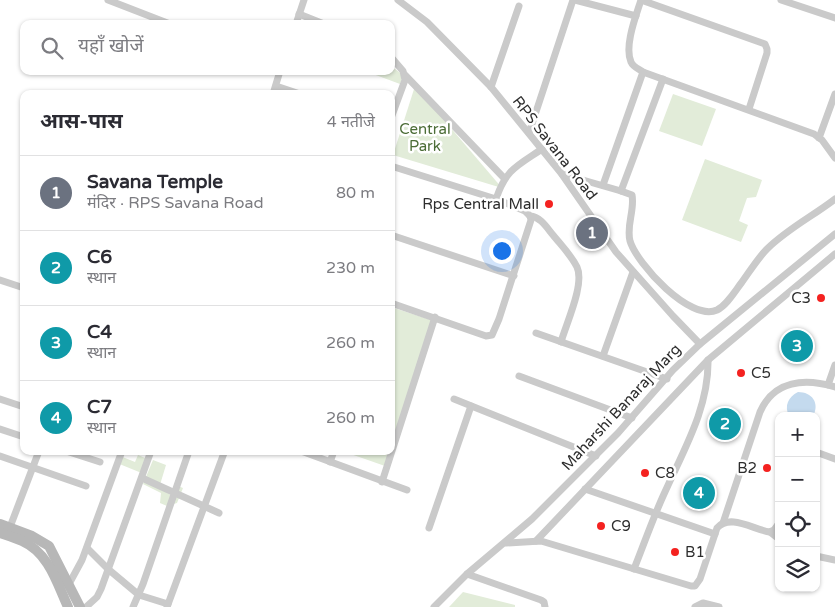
<!DOCTYPE html>
<html lang="hi">
<head>
<meta charset="utf-8">
<style>
  :root { --surface:#fff; --page:#f7f7f7; --text:#2b2b33; --muted:#7c7c81; --line:#e1e1e2; --accent:#0f766e }
  body { margin:0; font-family:"Varela Round","Noto Sans Devanagari",sans-serif; background:var(--page); color:var(--text) }
  .controls { position:absolute; right:15px; bottom:15px; display:grid; overflow:hidden; border-radius:10px; box-shadow:0 1px 4px #0004 }
  .controls button { width:45px; height:45px; display:grid; place-items:center; padding:0; border:0; border-bottom:1px solid var(--line); background:var(--surface); color:var(--text); font:25px sans-serif }
  .you { position:absolute; left:501px; top:250px; width:18px; height:18px; margin:-12px; border:4px solid #fff; border-radius:50%; background:#1a73e8; box-shadow:0 0 0 8px #1a73e833 }
  .badge { display:grid; place-items:center; width:32px; height:32px; border-radius:50%; background:var(--accent); color:#fff; font-size:16px; font-weight:700 }
  .pin { position:absolute; translate:-50% -50%; border:2px solid #fff; box-shadow:0 1px 5px #0006 }
  .list { margin:0; padding:0; list-style:none }
  h2 { display:flex; justify-content:space-between; align-items:center; height:65px; margin:0; padding:0 20px; font-size:21px }
  h2 small { font-size:16px; font-weight:400; color:var(--muted) }
  .list li { display:grid; grid-template-columns:32px 1fr auto; gap:15px; align-items:center; box-sizing:border-box; height:75px; padding:0 20px; border-top:1px solid var(--line) }
  .list b { display:block; font-size:19px; white-space:nowrap }
  .list p { margin:0; font-size:16px; white-space:nowrap; color:var(--muted) }
  .list em { font-size:16px; font-style:normal; color:var(--muted) }
  .icon { flex:none; width:28px; height:28px; fill:none; stroke:currentColor; stroke-width:2; stroke-linecap:round; stroke-linejoin:round }
  .map { position:relative; flex:none; width:835px; height:607px; overflow:hidden }
  .search { position:absolute; background:var(--surface); box-shadow:0 1px 4px #0004; left:20px; top:20px; width:375px; height:55px; display:flex; align-items:center; gap:12px; box-sizing:border-box; padding:0 18px; border-radius:10px; color:var(--muted); font-size:19px }
  .panel { position:absolute; background:var(--surface); box-shadow:0 1px 4px #0004; left:20px; top:90px; width:375px; height:365px; border-radius:10px }
  .map>svg:first-child { display:block }
  .green { fill:#e2ecd9 }
  .water { fill:#c4daee }
  .lines { fill:none; stroke-linecap:round; stroke-linejoin:round }
  .street { stroke:#cacaca; stroke-width:7 }
  .secondary { stroke:#b7b7b7; stroke-width:10 }
  .poi-dot { fill:#f42220; stroke:#fff; stroke-width:2 }
  .labels { text-anchor:middle; dominant-baseline:central; stroke-width:5; stroke-linejoin:round; paint-order:stroke }
  .park-label { font-size:15px; fill:#4c6d37; stroke:#fff }
  .street-label { font-size:15px; fill:#2d2d2d; stroke:#fff }
  .poi-label { font-size:15px; fill:#2d2d2d; stroke:#fff; text-anchor:start }
</style>
</head>
<body>
<div class="map">
<svg width="835" height="607" viewBox="0 0 835 607">
  <rect width="100%" height="100%" fill="#fff"/>
  <!-- green -->
  <g class="green">
    <path d="M391,66L403,75L400,84L365,71H391Z"/>
    <path d="M415,86L502,188L393,155Z"/>
    <path d="M673,94L716,109L702,146L659,131Z"/>
    <path d="M705,159L762,180L756,197L747,198L739,221L748,225L741,242L682,220Z"/>
    <path d="M391,307L434,321L391,447Z"/>
    <path d="M342,451H390L385,466Z"/>
    <path d="M138,455L150,460L144,474L117,463L120,456L135,462Z"/>
    <path d="M153,460L166,465L159,488L174,497L178,486L183,488L177,503L167,506L160,503L161,493L143,484Z"/>
    <path d="M463,592L515,605V607H449Z"/>
  </g>
  <!-- water -->
  <path class="water" d="M798,392C812,392 820,403 813,416H789C784,406 788,397 798,392Z"/>
  <g class="lines">
    <!-- street -->
    <g class="street">
      <path d="M108,0L170,24"/>
      <path d="M398,0L427,22L491,87L561,173L616,252L673,316L700,344"/>
      <path d="M575,0L636,16"/>
      <path d="M781,0L835,18"/>
      <path d="M299,14L324,24"/>
      <path d="M296,24L304,0"/>
      <path d="M391,57L403,71L405,80L391,118"/>
      <path d="M405,75L504,178"/>
      <path d="M276,86L300,94"/>
      <path d="M491,87L519,6"/>
      <path d="M273,94L280,71"/>
      <path d="M749,109L767,53V49L765,44L641,0C636,16 624,46 631,62C633,67 639,69 643,72L814,134L822,140L835,158"/>
      <path d="M529,133L573,0"/>
      <path d="M819,138L835,94"/>
      <path d="M391,166L496,199L525,211L530,216L531,220L499,319L492,335L486,336L391,303"/>
      <path d="M562,174L621,191L632,195C635,210 626,225 630,241C637,264 690,322 717,310C727,305 735,291 742,282C750,271 758,258 767,249C787,229 813,216 835,199"/>
      <path d="M603,185L643,72"/>
      <path d="M621,191L663,79"/>
      <path d="M496,199C506,169 517,166 542,149"/>
      <path d="M530,216C541,217 547,228 553,235C561,245 571,255 577,267C585,284 566,324 561,342"/>
      <path d="M391,235L514,276"/>
      <path d="M0,280L24,288"/>
      <path d="M536,333L667,379"/>
      <path d="M603,356L633,272"/>
      <path d="M519,376L632,418"/>
      <path d="M828,385L835,365"/>
      <path d="M0,399L24,407"/>
      <path d="M454,399L596,456"/>
      <path d="M0,429L24,437"/>
      <path d="M66,451L100,462"/>
      <path d="M301,451L407,490"/>
      <path d="M816,452L835,459"/>
      <path d="M0,456L86,486"/>
      <path d="M330,462L334,451"/>
      <path d="M142,478L219,513"/>
      <path d="M382,482L435,317"/>
      <path d="M585,489L715,534"/>
      <path d="M723,523L760,412C774,380 805,378 835,387"/>
      <path d="M10,527L39,451"/>
      <path d="M429,528L471,406"/>
      <path d="M770,532L779,539"/>
      <path d="M536,541L708,360L835,254"/>
      <path d="M506,543L541,541L691,586H695L700,579L717,528C730,513 754,530 770,532L774,530L779,523"/>
      <path d="M87,548L108,569L139,595L168,604"/>
      <path d="M816,556L835,560"/>
      <path d="M634,569C644,544 653,518 664,494C683,451 709,408 708,360"/>
      <path d="M467,574L541,600L544,602L545,607"/>
      <path d="M69,584L82,560L122,451"/>
      <path d="M86,607L97,597L101,589L151,451"/>
      <path d="M133,607L143,584L189,451"/>
      <path d="M167,607L224,453"/>
      <path d="M434,607L467,574L532,519L618,433L673,370L700,344L835,234"/>
      <path d="M695,607L703,603L719,607"/>
    </g>
    <!-- secondary -->
    <g class="secondary">
      <path d="M0,524L32,536L49,546L80,607"/>
      <path d="M0,533C7,535 15,538 22,541C49,553 57,583 68,607"/>
    </g>
  </g>
  <!-- markers -->
  <g class="poi-dot">
    <circle cx="549" cy="204" r="5"/>
    <circle cx="821" cy="298" r="5"/>
    <circle cx="741" cy="373" r="5"/>
    <circle cx="767" cy="468" r="5"/>
    <circle cx="645" cy="473" r="5"/>
    <circle cx="601" cy="526" r="5"/>
    <circle cx="675" cy="552" r="5"/>
  </g>
  <g class="labels">
    <!-- park labels -->
    <g class="park-label">
      <text x="425" y="129">Central<tspan x="425" dy="17">Park</tspan></text>
    </g>
    <!-- street labels -->
    <g class="street-label">
      <text transform="translate(555 148) rotate(52)">RPS Savana Road</text>
      <text transform="translate(621 407) rotate(-47)">Maharshi Banaraj Marg</text>
    </g>
    <!-- poi labels -->
    <g class="poi-label">
      <text x="539" y="204" text-anchor="end">Rps Central Mall</text>
      <text x="811" y="298" text-anchor="end">C3</text>
      <text x="751" y="373">C5</text>
      <text x="757" y="468" text-anchor="end">B2</text>
      <text x="655" y="473">C8</text>
      <text x="611" y="526">C9</text>
      <text x="685" y="552">B1</text>
    </g>
  </g>
</svg>
<div class="controls">
<button>+</button>
<button>−</button>
<button><svg class="icon" aria-label="locate" viewBox="0 0 24 24"><circle cx="12" cy="12" r="6"/><path d="M12 2v4M12 18v4M2 12h4M18 12h4"/></svg></button>
<button><svg class="icon" aria-label="layers" viewBox="0 0 24 24"><path d="M12 4l9 5-9 5-9-5zM3 14l9 5 9-5"/></svg></button>
</div>
<div class="you"></div>
<div class="pin badge" style="left:592px;top:233px;background:#6b7280">1</div>
<div class="pin badge" style="left:725px;top:424px;background:#0f9aa8">2</div>
<div class="pin badge" style="left:797px;top:346px;background:#0f9aa8">3</div>
<div class="pin badge" style="left:699px;top:493px;background:#0f9aa8">4</div>
<div class="search"><svg class="icon" aria-label="search" viewBox="0 0 24 24"><circle cx="10" cy="10" r="6"/><path d="M15 15l6 6"/></svg>यहाँ खोजें</div>
<section class="panel">
<h2>आस-पास<small>4 नतीजे</small></h2>
<ul class="list">
<li><span class="badge" style="background:#6b7280">1</span><div><b>Savana Temple</b><p>मंदिर · RPS Savana Road</p></div><em>80 m</em></li>
<li><span class="badge" style="background:#0f9aa8">2</span><div><b>C6</b><p>स्थान</p></div><em>230 m</em></li>
<li><span class="badge" style="background:#0f9aa8">3</span><div><b>C4</b><p>स्थान</p></div><em>260 m</em></li>
<li><span class="badge" style="background:#0f9aa8">4</span><div><b>C7</b><p>स्थान</p></div><em>260 m</em></li>
</ul>
</section>
</div>
</body>
</html>
